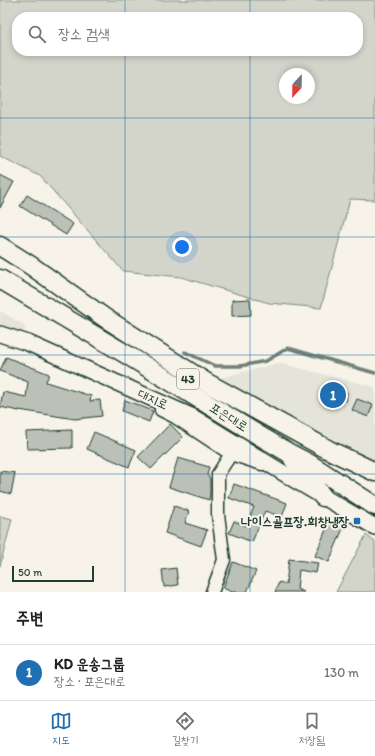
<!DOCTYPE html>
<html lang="ko">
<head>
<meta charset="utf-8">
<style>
  :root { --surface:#fff; --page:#f6f6f6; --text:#202124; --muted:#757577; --line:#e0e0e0; --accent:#1f6fb2 }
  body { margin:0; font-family:Itim,"Poor Story",sans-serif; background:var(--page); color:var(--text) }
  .compass { position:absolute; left:279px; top:68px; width:36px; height:36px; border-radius:50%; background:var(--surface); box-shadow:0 2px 6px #0003; rotate:202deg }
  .scale { position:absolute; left:12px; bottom:10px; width:82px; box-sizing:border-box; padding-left:4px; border:2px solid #1f3d34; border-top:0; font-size:11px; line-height:14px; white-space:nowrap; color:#1f3d34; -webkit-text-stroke:3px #f7f3e8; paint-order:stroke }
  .you { position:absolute; left:182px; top:247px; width:14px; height:14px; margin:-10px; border:3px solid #fff; border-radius:50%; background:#1a73e8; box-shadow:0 0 0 6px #1a73e833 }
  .badge { display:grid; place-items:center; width:26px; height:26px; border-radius:50%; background:var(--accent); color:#fff; font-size:13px; font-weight:700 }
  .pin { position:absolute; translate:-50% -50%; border:2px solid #fff; box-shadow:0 1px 4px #0006 }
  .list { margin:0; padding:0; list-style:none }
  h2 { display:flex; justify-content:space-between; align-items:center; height:52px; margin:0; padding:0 16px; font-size:17px }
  h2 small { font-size:13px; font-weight:400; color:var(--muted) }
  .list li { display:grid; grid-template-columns:26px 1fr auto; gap:12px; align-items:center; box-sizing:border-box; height:56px; padding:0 16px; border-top:1px solid var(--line) }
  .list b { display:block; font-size:15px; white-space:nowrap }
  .list p { margin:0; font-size:13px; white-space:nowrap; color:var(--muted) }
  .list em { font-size:13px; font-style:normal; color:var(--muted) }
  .icon { flex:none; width:22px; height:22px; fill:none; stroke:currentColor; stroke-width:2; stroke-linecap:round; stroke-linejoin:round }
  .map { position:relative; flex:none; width:375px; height:592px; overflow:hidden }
  .search { position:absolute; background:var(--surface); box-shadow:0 2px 6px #0003; left:12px; right:12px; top:12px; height:44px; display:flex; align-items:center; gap:10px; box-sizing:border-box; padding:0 14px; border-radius:16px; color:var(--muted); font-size:15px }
  .sheet { height:108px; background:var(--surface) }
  nav { display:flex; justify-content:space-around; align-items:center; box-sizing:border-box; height:56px; border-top:1px solid var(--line); background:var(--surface); font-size:11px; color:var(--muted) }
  nav a { display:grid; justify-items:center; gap:2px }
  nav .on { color:var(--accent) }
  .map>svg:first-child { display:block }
  .built { fill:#e5e4d9 }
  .green { fill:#d3d5ca; stroke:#79897f; fill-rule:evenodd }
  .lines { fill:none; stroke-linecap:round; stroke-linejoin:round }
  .stream { stroke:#6f8077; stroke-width:3.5 }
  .building { fill:#bbc1b6; stroke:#1f3d34 }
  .minor-casing { stroke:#1f3d34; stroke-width:15 }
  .major-casing { stroke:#1f3d34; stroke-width:18 }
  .highway-casing { stroke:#1f3d34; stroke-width:21 }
  .minor { stroke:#f7f3e8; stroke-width:12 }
  .major { stroke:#f7f3e8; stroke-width:15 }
  .highway { stroke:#f7f3e8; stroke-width:18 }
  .grid { fill:none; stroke:#1f6fb2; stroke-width:1; stroke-opacity:0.55 }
  .poi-dot { fill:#1f6fb2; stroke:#f7f3e8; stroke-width:1.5 }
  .labels { text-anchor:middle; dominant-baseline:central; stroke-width:4; stroke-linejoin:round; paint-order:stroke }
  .shield { fill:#f7f3e8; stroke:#60746a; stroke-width:1 }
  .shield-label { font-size:12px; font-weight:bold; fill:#1f3d34 }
  .street-label { font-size:13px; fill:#1f3d34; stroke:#f7f3e8 }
  .poi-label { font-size:13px; font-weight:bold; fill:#1f3d34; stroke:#f7f3e8; text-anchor:end }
</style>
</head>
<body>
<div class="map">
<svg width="375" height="592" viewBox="0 0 375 592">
  <rect width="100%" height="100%" fill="#f7f3e8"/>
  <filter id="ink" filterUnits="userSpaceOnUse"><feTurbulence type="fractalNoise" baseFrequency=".025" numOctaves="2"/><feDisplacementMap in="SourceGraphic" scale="8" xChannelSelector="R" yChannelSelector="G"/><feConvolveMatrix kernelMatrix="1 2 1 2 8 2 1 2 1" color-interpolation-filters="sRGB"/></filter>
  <g filter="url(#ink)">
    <!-- built -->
    <g class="built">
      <path d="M0,311L26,326L23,333L0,326Z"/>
      <path d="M278,363L375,387V462L329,442L220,378Z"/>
    </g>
    <!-- green -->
    <g class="green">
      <path d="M0,0H375V200L350,199L321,308L269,303L181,277L123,271L40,176L0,156ZM17,17H358V51H17ZM285,74H309V98H285Z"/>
      <path d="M0,516L12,519L0,566Z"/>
      <path d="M366,535L375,542V592H336Z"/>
    </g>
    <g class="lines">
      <!-- stream -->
      <path class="stream" d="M185,352L215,366H240L266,361L288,348L375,373"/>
    </g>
    <!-- building -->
    <g class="building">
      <path d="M0,175L14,182L0,208Z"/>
      <path d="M27,195L73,224L66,235L20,206Z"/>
      <path d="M250,299L251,315L232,316V300Z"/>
      <path d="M6,357L49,374L46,382L91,396L90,401L100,400L102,416L75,419L19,410V411L0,407L3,392L26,397L28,382L0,371Z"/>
      <path d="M321,388L347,392L346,401L320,397Z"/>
      <path d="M357,399L373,405L368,417L352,410Z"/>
      <path d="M125,400L153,411L149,422L122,411Z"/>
      <path d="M170,424L183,437L151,469L138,457Z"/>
      <path d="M72,430V448L27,449L26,432Z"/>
      <path d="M94,432L136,450L129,467L87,449Z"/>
      <path d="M178,458L209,467L207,475L210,479V493L209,500L169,487Z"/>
      <path d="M0,471L15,473L11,494L0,491Z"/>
      <path d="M234,484L287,503L282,517L265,511L252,542L229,533L234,521L246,526L254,507L229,498Z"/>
      <path d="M174,506L189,511L185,523L207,530L201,546L165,533Z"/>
      <path d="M330,520L344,526L329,562L315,556Z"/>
      <path d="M289,559L318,563L316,573L299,570L297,589L304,592H275L279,582L286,584Z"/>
      <path d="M233,562L256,571L247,592H232L223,588Z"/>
      <path d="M176,568L178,585L164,587L162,570Z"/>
    </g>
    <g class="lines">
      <!-- minor casing -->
      <g class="minor-casing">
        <g id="minor">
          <path d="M161,410L175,417L231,454L262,464"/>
          <path d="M212,592L224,560L218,515V474L231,454"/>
        </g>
      </g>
      <!-- major casing -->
      <g class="major-casing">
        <path id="major" d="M0,334L28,343L191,416L298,482L375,527"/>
      </g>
      <!-- highway casing -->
      <g class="highway-casing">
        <g id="highway">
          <path d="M0,246L30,265L105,318L209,384L329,450L375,472"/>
          <path d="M0,279L129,356L260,436L289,453L310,464L375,506"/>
          <path d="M293,459L323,497"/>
        </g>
      </g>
      <!-- minor -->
      <use href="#minor" class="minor"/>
      <!-- major -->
      <use href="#major" class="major"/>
      <!-- highway -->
      <use href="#highway" class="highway"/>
    </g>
  </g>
  <!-- grid -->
  <path class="grid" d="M125,0V17M250,0V17M125,51V592M250,51V592M0,118H375M0,237H375M0,355H375M0,474H375"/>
  <!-- markers -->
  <rect class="poi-dot" x="353" y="517" width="8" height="8" rx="2"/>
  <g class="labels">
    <!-- shield labels -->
    <rect class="shield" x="177" y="369" width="22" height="20" rx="3"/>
    <g class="shield-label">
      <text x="188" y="379">43</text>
    </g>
    <!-- street labels -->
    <g class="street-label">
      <text transform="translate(153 399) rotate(24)">대지로</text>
      <text transform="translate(229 417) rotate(32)">포은대로</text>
    </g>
    <!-- poi labels -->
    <g class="poi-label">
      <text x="349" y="521">나이스골프장.희창냉장</text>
    </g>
  </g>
</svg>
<svg class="compass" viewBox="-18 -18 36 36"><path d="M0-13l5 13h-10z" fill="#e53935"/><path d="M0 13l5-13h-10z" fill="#757577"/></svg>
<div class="scale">50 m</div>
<div class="you"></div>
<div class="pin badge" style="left:333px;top:395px">1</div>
<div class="search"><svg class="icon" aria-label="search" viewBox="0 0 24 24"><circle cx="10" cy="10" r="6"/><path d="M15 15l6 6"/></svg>장소 검색</div>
</div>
<section class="sheet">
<h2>주변<small></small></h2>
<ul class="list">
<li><span class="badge">1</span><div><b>KD 운송그룹</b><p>장소 · 포은대로</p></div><em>130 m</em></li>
</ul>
</section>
<nav>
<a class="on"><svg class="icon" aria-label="map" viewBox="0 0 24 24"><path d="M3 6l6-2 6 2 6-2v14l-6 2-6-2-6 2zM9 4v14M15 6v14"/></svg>지도</a>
<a><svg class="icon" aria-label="directions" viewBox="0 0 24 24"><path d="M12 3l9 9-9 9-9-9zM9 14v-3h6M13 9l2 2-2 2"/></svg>길찾기</a>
<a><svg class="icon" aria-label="saved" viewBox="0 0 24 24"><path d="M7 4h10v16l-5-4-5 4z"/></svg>저장됨</a>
</nav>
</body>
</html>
